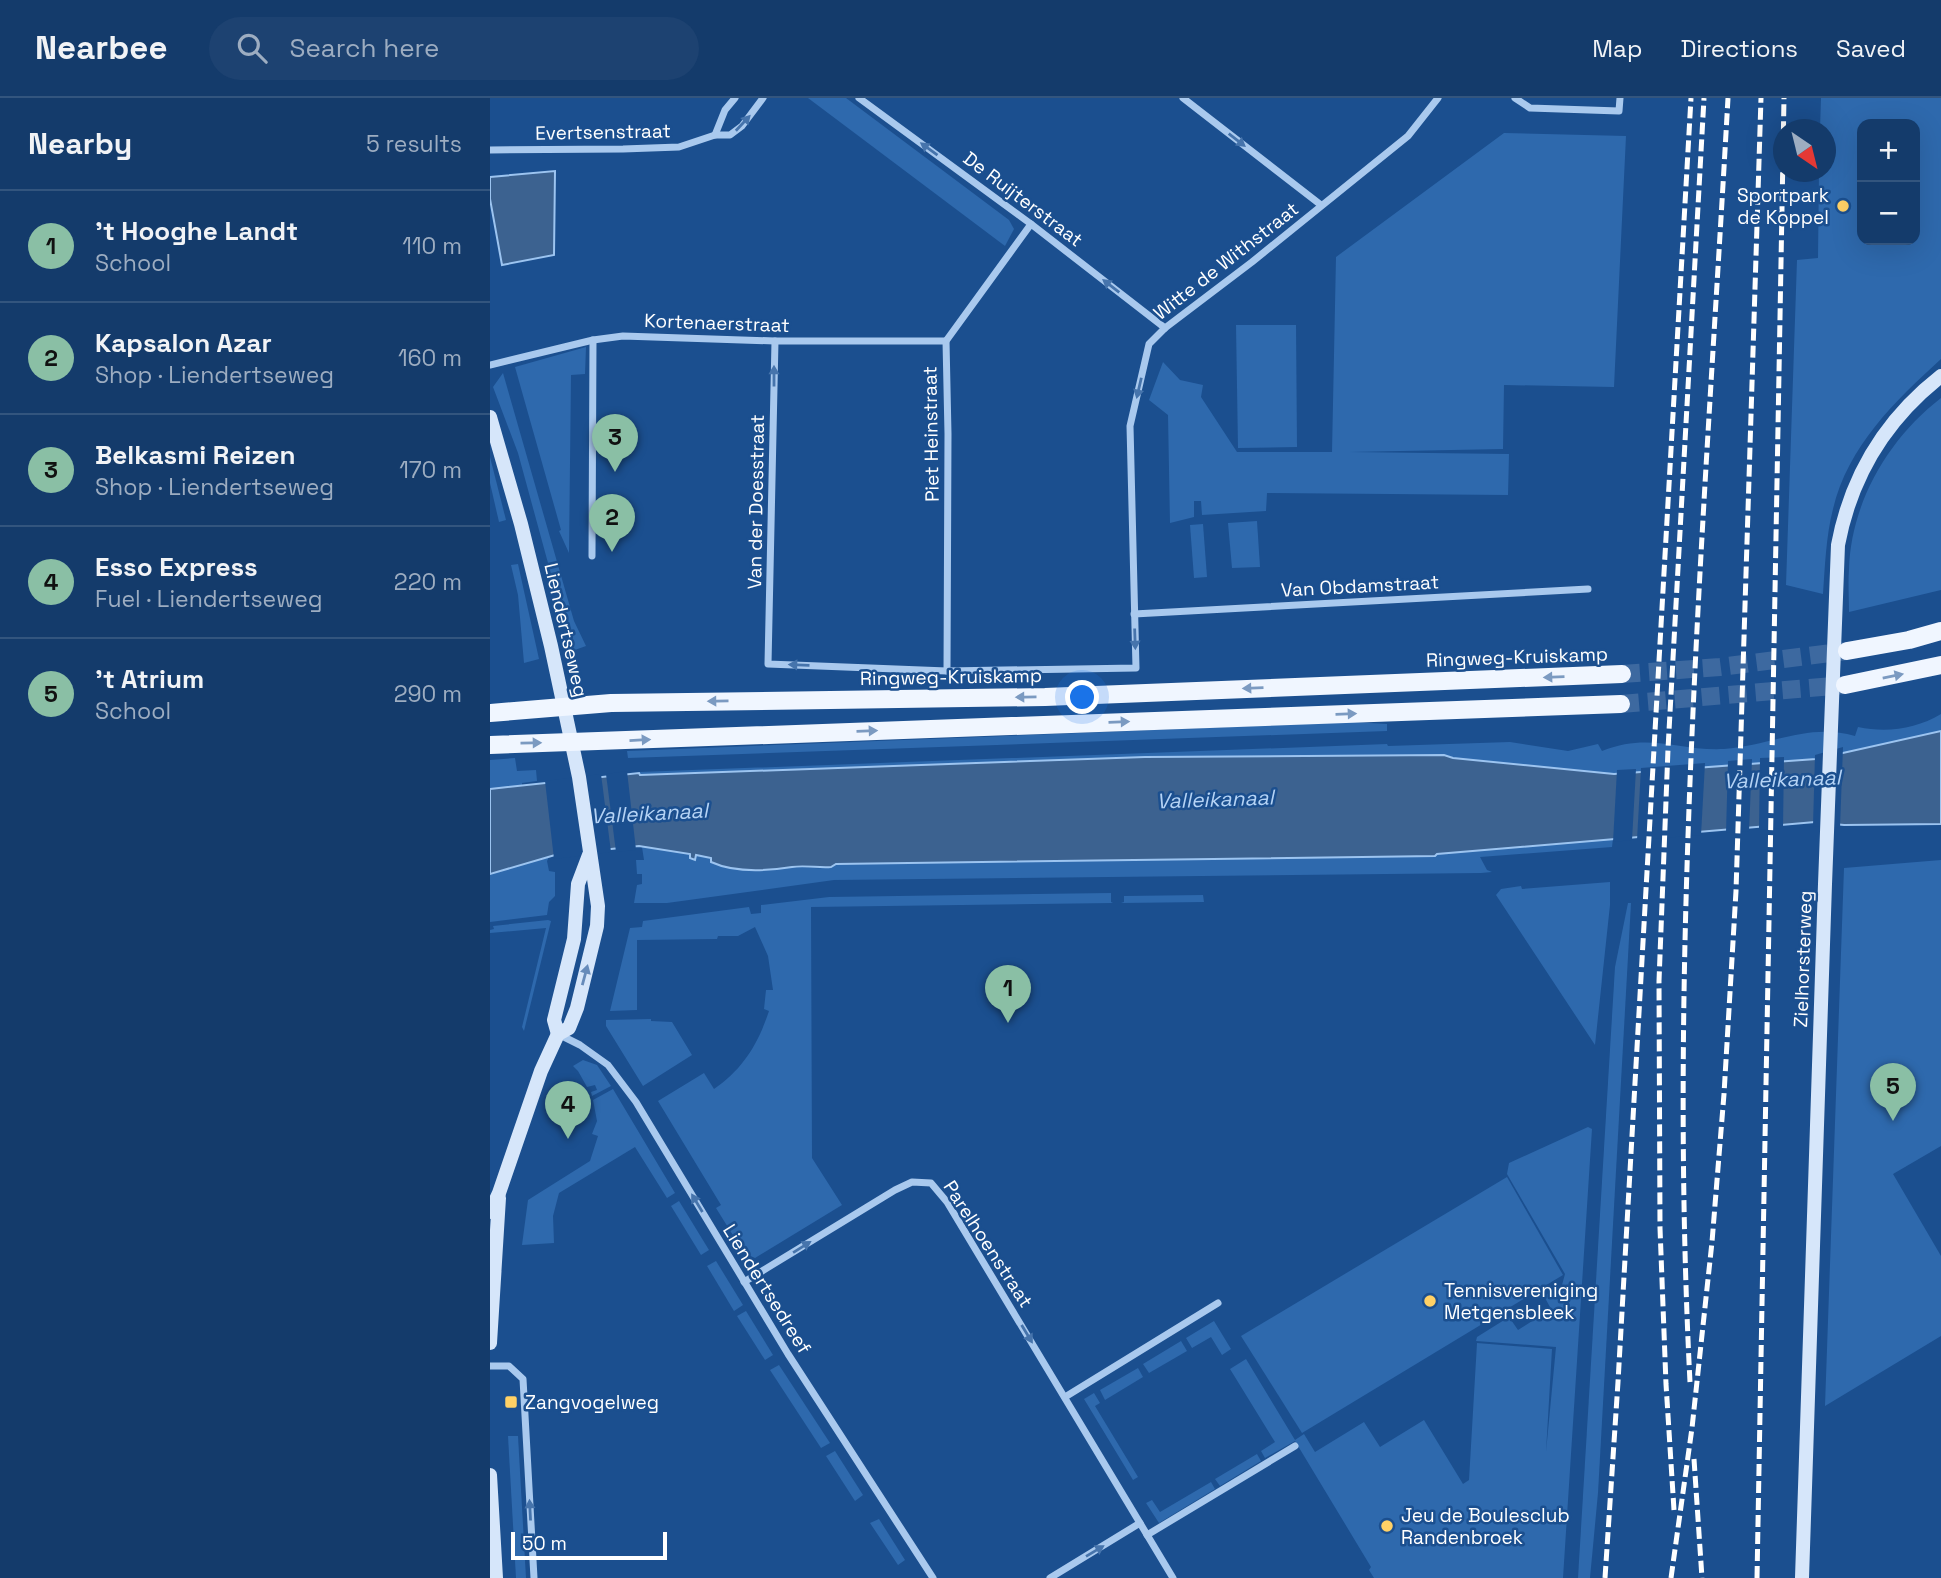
<!DOCTYPE html>
<html lang="en">
<head>
<meta charset="utf-8">
<style>
  :root { --surface:#143b6b; --page:#1d4271; --text:#f1f3f6; --muted:#9dadc1; --line:#33557e; --accent:#8abfa5 }
  body { margin:0; font-family:"Space Grotesk",sans-serif; background:var(--page); color:var(--text) }
  .controls { position:absolute; right:21px; top:21px; display:grid; overflow:hidden; border-radius:14px; box-shadow:0 7px 28px #0002 }
  .controls button { width:63px; height:63px; display:grid; place-items:center; padding:0; border:0; border-bottom:2px solid var(--line); background:var(--surface); color:var(--text); font:35px sans-serif }
  .compass { position:absolute; left:1283px; top:21px; width:63px; height:63px; border-radius:50%; background:var(--surface); box-shadow:0 7px 28px #0002; rotate:145deg }
  .scale { position:absolute; left:21px; bottom:18px; width:156px; box-sizing:border-box; padding-left:7px; border:4px solid #fff; border-top:0; font-size:19px; line-height:24px; white-space:nowrap; color:#fff; -webkit-text-stroke:5px #1b4f8f; paint-order:stroke }
  .you { position:absolute; left:593px; top:600px; width:24px; height:24px; margin:-18px; border:5px solid #fff; border-radius:50%; background:#1a73e8; box-shadow:0 0 0 10px #1a73e833 }
  .badge { display:grid; place-items:center; width:46px; height:46px; border-radius:50%; background:var(--accent); color:#111; font-size:23px; font-weight:700 }
  .pin { position:absolute; translate:-50% -58px; filter:drop-shadow(0 2px 4px #0008) }
  .pin::after { content:''; position:absolute; top:37px; width:24px; height:21px; background:inherit; clip-path:polygon(0 0,100% 0,50% 100%) }
  .list { margin:0; padding:0; list-style:none }
  h2 { display:flex; justify-content:space-between; align-items:center; height:91px; margin:0; padding:0 28px; font-size:30px }
  h2 small { font-size:23px; font-weight:400; color:var(--muted) }
  .list li { display:grid; grid-template-columns:46px 1fr auto; gap:21px; align-items:center; box-sizing:border-box; height:112px; padding:0 28px; border-top:2px solid var(--line) }
  .list b { display:block; font-size:26px; white-space:nowrap }
  .list p { margin:0; font-size:23px; white-space:nowrap; color:var(--muted) }
  .list em { font-size:23px; font-style:normal; color:var(--muted) }
  .icon { flex:none; width:38px; height:38px; fill:none; stroke:currentColor; stroke-width:2; stroke-linecap:round; stroke-linejoin:round }
  .map { position:relative; flex:none; width:1451px; height:1480px; overflow:hidden }
  header { display:flex; align-items:center; gap:42px; box-sizing:border-box; height:98px; padding:0 35px; background:var(--surface); border-bottom:2px solid var(--line) }
  header strong { font-size:33px }
  nav { display:flex; gap:38px; margin-inline-start:auto; font-size:24px }
  .search { width:490px; height:63px; background:var(--page); display:flex; align-items:center; gap:18px; box-sizing:border-box; padding:0 24px; border-radius:38px; color:var(--muted); font-size:26px }
  main { display:flex }
  aside { flex:1; background:var(--surface) }
  .map>svg:first-child { display:block }
  .green { fill:#2e69ad; fill-rule:evenodd }
  .water { fill:#3c6290; stroke:#9cc4f0; stroke-width:2 }
  .pier { fill:#1b4f8f }
  .lines { fill:none; stroke-linecap:round; stroke-linejoin:round }
  .primary-tunnel { stroke:#3d69a0; stroke-width:18; stroke-dasharray:18 9; stroke-linecap:butt }
  .street { stroke:#a9c9ee; stroke-width:7 }
  .secondary { stroke:#d6e6fa; stroke-width:14 }
  .primary { stroke:#f0f6ff; stroke-width:18 }
  .rail { stroke:#fff; stroke-width:5; stroke-dasharray:12 5; stroke-linecap:butt }
  .oneway { fill:#4674ac }
  .oneway2 { fill:#7b9ac1 }
  .oneway3 { fill:#668bba }
  .poi-dot { fill:#ffd166; stroke:#1b4f8f; stroke-width:2.5 }
  .labels { text-anchor:middle; dominant-baseline:central; stroke-width:5; stroke-linejoin:round; paint-order:stroke }
  .street-label { font-size:19px; fill:#fff; stroke:#1b4f8f }
  .poi-label { font-size:19px; fill:#fff; stroke:#1b4f8f; text-anchor:start }
  .water-label { font-size:21px; font-style:italic; fill:#b5d3f5; stroke:#1b4f8f }
</style>
</head>
<body>
<header>
<strong>Nearbee</strong>
<div class="search"><svg class="icon" aria-label="search" viewBox="0 0 24 24"><circle cx="10" cy="10" r="6"/><path d="M15 15l6 6"/></svg>Search here</div>
<nav><a>Map</a><a>Directions</a><a>Saved</a></nav>
</header>
<main>
<aside>
<h2>Nearby<small>5 results</small></h2>
<ul class="list">
<li><span class="badge">1</span><div><b>'t Hooghe Landt</b><p>School</p></div><em>110 m</em></li>
<li><span class="badge">2</span><div><b>Kapsalon Azar</b><p>Shop · Liendertseweg</p></div><em>160 m</em></li>
<li><span class="badge">3</span><div><b>Belkasmi Reizen</b><p>Shop · Liendertseweg</p></div><em>170 m</em></li>
<li><span class="badge">4</span><div><b>Esso Express</b><p>Fuel · Liendertseweg</p></div><em>220 m</em></li>
<li><span class="badge">5</span><div><b>'t Atrium</b><p>School</p></div><em>290 m</em></li>
</ul>
</aside>
<div class="map">
<svg width="1451" height="1480" viewBox="0 0 1451 1480">
  <rect width="100%" height="100%" fill="#1b4f8f"/>
  <!-- green -->
  <g class="green">
    <path d="M318,0H356L519,122L524,131L515,148Z"/>
    <path d="M1331,0H1451V261C1405,303 1358,348 1343,411C1336,438 1335,468 1333,496L1296,487L1307,162L1328,160L1329,74H1336V32L1330,31ZM1425,26V142H1372V26Z"/>
    <path d="M1014,35L1136,38L1124,289L1014,287L1013,351L860,354L1019,356L1018,397L777,395L776,413L712,417L711,403H704V419L680,425L678,317L659,302L673,264L690,282L713,287L711,299L747,354H842L846,159Z"/>
    <path d="M746,227H806L807,349L748,350Z"/>
    <path d="M96,249L95,276L81,277L79,455L69,433L71,432L25,269Z"/>
    <path d="M13,275L84,523L96,548L82,553L28,355L3,289Z"/>
    <path d="M1451,300V492L1359,514C1359,500 1358,485 1359,471C1361,404 1399,340 1451,300Z"/>
    <path d="M0,359L16,422L9,424L0,385Z"/>
    <path d="M767,423L770,469L742,470L738,425Z"/>
    <path d="M713,426L717,479L704,480L700,427Z"/>
    <path d="M28,466L49,561L34,565L28,497L21,467Z"/>
    <path d="M1451,616V633L1326,661L1124,676L963,660L954,657L655,659L149,677V674L897,646L898,648L1020,644L1078,653L1108,646L1112,653C1160,634 1186,653 1234,651C1281,648 1318,624 1365,638L1368,629C1397,635 1426,631 1451,616Z"/>
    <path d="M863,624L897,626V633L138,660L137,653Z"/>
    <path d="M25,660L27,673L46,672L47,683L32,685V688L0,691V662Z"/>
    <path d="M1123,740L1122,749L990,759L997,772L1002,774L991,775L344,782L177,805H144L147,787L152,786V776H147L146,762H154L152,749H156L201,756L205,761L206,757C222,760 237,768 253,770C276,773 292,769 313,769C324,770 336,772 345,766L945,758L947,756Z"/>
    <path d="M59,759L57,763L59,773L65,774V798L59,804L57,817L0,824V776Z"/>
    <path d="M1451,762V1048L1403,1076L1451,1158V1238L1335,1308L1354,770Z"/>
    <path d="M1120,784V807L1105,947L1006,797L1011,791L1031,788L1032,791Z"/>
    <path d="M621,795V804L623,805L321,809L322,1060L352,1107L265,1160L254,1155L226,1110L231,1107L168,1003L214,975L224,991C253,971 268,946 279,913L274,911L276,892H283L278,858L265,829L248,838H228L227,841L147,842V912L120,913L140,830L152,829L153,823L259,809L261,816L271,815V807L339,799Z"/>
    <path d="M713,797L714,804L631,805L634,804V798Z"/>
    <path d="M1138,805H1141L1108,1395L1100,1480H1088L1125,869Z"/>
    <path d="M58,822L61,823L34,933L32,929L56,830L0,835V832L4,831L3,828Z"/>
    <path d="M161,921V923L182,924L202,957L153,988L116,928V922Z"/>
    <path d="M93,962L107,967L121,988L102,998L101,994L107,992L105,987L97,989L88,973L83,968Z"/>
    <path d="M123,991L185,1095L177,1100L145,1049L69,1095L63,1118L64,1145L32,1147L38,1102L100,1063L108,1038L102,1036L107,1023L103,1002Z"/>
    <path d="M1098,1029L1102,1031L1073,1480H884L879,1472L881,1469L805,1343L775,1360L771,1353L785,1344L740,1271L756,1261L805,1342L814,1336L825,1354L874,1324L890,1349L934,1322L973,1386L979,1382L987,1245L1062,1251L1056,1354L1066,1249L986,1243L987,1239L1019,1219L1028,1232L1061,1211L1054,1198L1072,1187L1075,1176L1017,1076L1019,1065Z"/>
    <path d="M1017,1079L1073,1177L812,1335L751,1238Z"/>
    <path d="M189,1103L219,1152L211,1157L181,1108Z"/>
    <path d="M226,1163L253,1207L244,1213L217,1168Z"/>
    <path d="M256,1213L283,1257L275,1262L247,1218Z"/>
    <path d="M724,1223L741,1251L732,1257L721,1239L702,1250L696,1240Z"/>
    <path d="M691,1243L697,1253L659,1275L653,1266Z"/>
    <path d="M289,1267L340,1345L331,1350L280,1272Z"/>
    <path d="M648,1270L653,1279L615,1302L610,1292Z"/>
    <path d="M604,1295L610,1305L605,1308L648,1379L643,1382L594,1301Z"/>
    <path d="M18,1338H28L36,1480H26Z"/>
    <path d="M345,1353L373,1397L365,1403L336,1358Z"/>
    <path d="M767,1356L771,1363L730,1388L725,1381Z"/>
    <path d="M721,1384L725,1391L669,1425L656,1405L662,1402L670,1414Z"/>
    <path d="M389,1421L415,1462L408,1467L380,1425Z"/>
  </g>
  <!-- water -->
  <g class="water">
    <path d="M65,73L64,157L12,167L0,101V79Z"/>
    <path d="M1451,633V726L1354,727L1325,724L947,756L945,758L346,766L341,769C328,770 315,767 302,769C277,773 245,775 221,764V760L206,757L205,762L200,760V756L149,748L65,757L0,776V691L149,675L150,677L655,659L954,657L963,660L1124,676L1326,661Z"/>
  </g>
  <!-- pier -->
  <g class="pier">
    <path d="M1353,649L1350,730L1323,728L1325,657Z"/>
    <path d="M1294,659L1293,730L1269,732L1270,660Z"/>
    <path d="M1262,661L1259,733L1236,735L1238,663Z"/>
    <path d="M1215,665L1211,737L1147,742L1151,670Z"/>
    <path d="M1146,671L1142,742L1123,744L1127,672Z"/>
    <path d="M137,673L146,752L126,754L116,676Z"/>
    <path d="M111,676L121,754L64,761L55,683Z"/>
  </g>
  <g class="lines">
    <!-- primary-tunnel -->
    <g class="primary-tunnel">
      <path d="M1132,576L1230,569L1357,553"/>
      <path d="M1131,606L1355,587"/>
    </g>
    <!-- street -->
    <g class="street">
      <path d="M369,0L541,126L675,230"/>
      <path d="M693,0L831,107"/>
      <path d="M1025,0L1040,10L1129,13L1130,0"/>
      <path d="M225,37L235,12L245,0"/>
      <path d="M0,52L133,51L189,49L225,37H240L252,28L273,0"/>
      <path d="M285,243L278,566L457,573L646,570L640,328L659,246L675,230L762,164L918,38L948,0"/>
      <path d="M0,267L103,242L133,238L285,243H456"/>
      <path d="M102,458L103,242"/>
      <path d="M644,516L1098,491"/>
      <path d="M457,573L458,336L456,243L541,126"/>
      <path d="M68,936L90,947L118,967L146,1004L298,1256L443,1480"/>
      <path d="M254,1184L405,1092L422,1084L441,1085L457,1104L683,1480"/>
      <path d="M0,1268H19L33,1281L44,1480"/>
      <path d="M575,1299L728,1205"/>
      <path d="M657,1437L805,1348"/>
      <path d="M560,1480L650,1425"/>
    </g>
    <!-- secondary -->
    <g class="secondary">
      <path d="M0,319L31,426L61,548L89,679L108,808L107,828L87,910L79,930L68,936L51,973L9,1095L0,1114"/>
      <path d="M68,936L64,922L84,841L88,786L99,757"/>
      <path d="M0,1245L9,1100"/>
      <path d="M0,1377L6,1480"/>
      <path d="M1312,1480L1335,786L1348,447C1361,378 1396,321 1451,278"/>
    </g>
    <!-- primary -->
    <g class="primary">
      <path d="M1357,553L1419,542L1451,533"/>
      <path d="M1355,587L1451,567"/>
      <path d="M0,615L121,605L555,599L1132,576"/>
      <path d="M0,647L1131,606"/>
    </g>
    <!-- rail -->
    <g class="rail">
      <path d="M1200,1284C1178,856 1214,428 1238,0"/>
      <path d="M1204,1361L1212,1480"/>
      <path d="M1184,1412L1176,1286L1170,1130L1169,883L1178,651L1214,0"/>
      <path d="M1115,1480L1128,1284L1201,0"/>
      <path d="M1181,1480L1202,1330L1222,1144L1234,996L1246,793L1271,0"/>
      <path d="M1267,1480L1294,0"/>
    </g>
  </g>
  <!-- one-way arrows -->
  <defs><path id="oneway-solid" d="M-6-.8H1V-3.2L6.5 0L1 3.2V.8H-6Z" transform="scale(1.75)"/></defs>
  <g class="oneway">
    <use href="#oneway-solid" transform="translate(253 25) rotate(-47)"/>
    <use href="#oneway-solid" transform="translate(747 42) rotate(38)"/>
    <use href="#oneway-solid" transform="translate(439 51) rotate(-144)"/>
    <use href="#oneway-solid" transform="translate(621 188) rotate(-142)"/>
    <use href="#oneway-solid" transform="translate(284 278) rotate(-90)"/>
    <use href="#oneway-solid" transform="translate(649 290) rotate(103)"/>
    <use href="#oneway-solid" transform="translate(645 541) rotate(88)"/>
    <use href="#oneway-solid" transform="translate(309 567) rotate(-178)"/>
    <use href="#oneway-solid" transform="translate(207 1105) rotate(-121)"/>
    <use href="#oneway-solid" transform="translate(312 1149) rotate(-32)"/>
    <use href="#oneway-solid" transform="translate(537 1236) rotate(59)"/>
    <use href="#oneway-solid" transform="translate(40 1412) rotate(-93)"/>
    <use href="#oneway-solid" transform="translate(605 1453) rotate(-31)"/>
  </g>
  <g class="oneway2">
    <use href="#oneway-solid" transform="translate(1403 578) rotate(-11)"/>
    <use href="#oneway-solid" transform="translate(1064 579) rotate(178)"/>
    <use href="#oneway-solid" transform="translate(763 590) rotate(178)"/>
    <use href="#oneway-solid" transform="translate(536 599) rotate(179)"/>
    <use href="#oneway-solid" transform="translate(228 603) rotate(179)"/>
    <use href="#oneway-solid" transform="translate(856 616) rotate(-2)"/>
    <use href="#oneway-solid" transform="translate(629 624) rotate(-2)"/>
    <use href="#oneway-solid" transform="translate(377 633) rotate(-2)"/>
    <use href="#oneway-solid" transform="translate(150 642) rotate(-3)"/>
    <use href="#oneway-solid" transform="translate(41 645) rotate(-1)"/>
  </g>
  <use class="oneway3" href="#oneway-solid" transform="translate(95 877) rotate(-75)"/>
  <!-- markers -->
  <g class="poi-dot">
    <circle cx="1353" cy="108" r="7"/>
    <circle cx="940" cy="1203" r="7"/>
    <rect x="14" y="1297" width="14" height="14" rx="3.5"/>
    <circle cx="897" cy="1428" r="7"/>
  </g>
  <g class="labels">
    <!-- street labels -->
    <g class="street-label">
      <text transform="translate(113 34) rotate(-1)">Evertsenstraat</text>
      <text transform="translate(533 101) rotate(37)">De Ruijterstraat</text>
      <text transform="translate(736 163) rotate(-38)">Witte de Withstraat</text>
      <text transform="translate(227 225) rotate(2)">Kortenaerstraat</text>
      <text transform="translate(441 336) rotate(-91)">Piet Heinstraat</text>
      <text transform="translate(266 404) rotate(-89)">Van der Doesstraat</text>
      <text transform="translate(870 488) rotate(-3)">Van Obdamstraat</text>
      <text transform="translate(76 532) rotate(77)">Liendertseweg</text>
      <text transform="translate(1027 559) rotate(-2)">Ringweg-Kruiskamp</text>
      <text transform="translate(461 579) rotate(-1)">Ringweg-Kruiskamp</text>
      <text transform="translate(1313 861) rotate(-88)">Zielhorsterweg</text>
      <text transform="translate(498 1146) rotate(57)">Parelhoenstraat</text>
      <text transform="translate(277 1191) rotate(58)">Liendertsedreef</text>
    </g>
    <!-- poi labels -->
    <g class="poi-label">
      <text x="1339" y="97" text-anchor="end">Sportpark<tspan x="1339" dy="22">de Koppel</tspan></text>
      <text x="954" y="1192">Tennisvereniging<tspan x="954" dy="22">Metgensbleek</tspan></text>
      <text x="35" y="1304">Zangvogelweg</text>
      <text x="911" y="1417">Jeu de Boulesclub<tspan x="911" dy="22">Randenbroek</tspan></text>
    </g>
    <!-- water labels -->
    <g class="water-label">
      <text transform="translate(1292 681) rotate(-2)">Valleikanaal</text>
      <text transform="translate(725 701) rotate(-2)">Valleikanaal</text>
      <text transform="translate(159 715) rotate(-3)">Valleikanaal</text>
    </g>
  </g>
</svg>
<div class="controls">
<button>+</button>
<button>−</button>
</div>
<svg class="compass" viewBox="-18 -18 36 36"><path d="M0-13l5 13h-10z" fill="#e53935"/><path d="M0 13l5-13h-10z" fill="#9dadc1"/></svg>
<div class="scale">50 m</div>
<div class="you"></div>
<div class="pin badge" style="left:518px;top:925px">1</div>
<div class="pin badge" style="left:122px;top:454px">2</div>
<div class="pin badge" style="left:125px;top:374px">3</div>
<div class="pin badge" style="left:78px;top:1041px">4</div>
<div class="pin badge" style="left:1403px;top:1023px">5</div>
</div>
</main>
</body>
</html>
